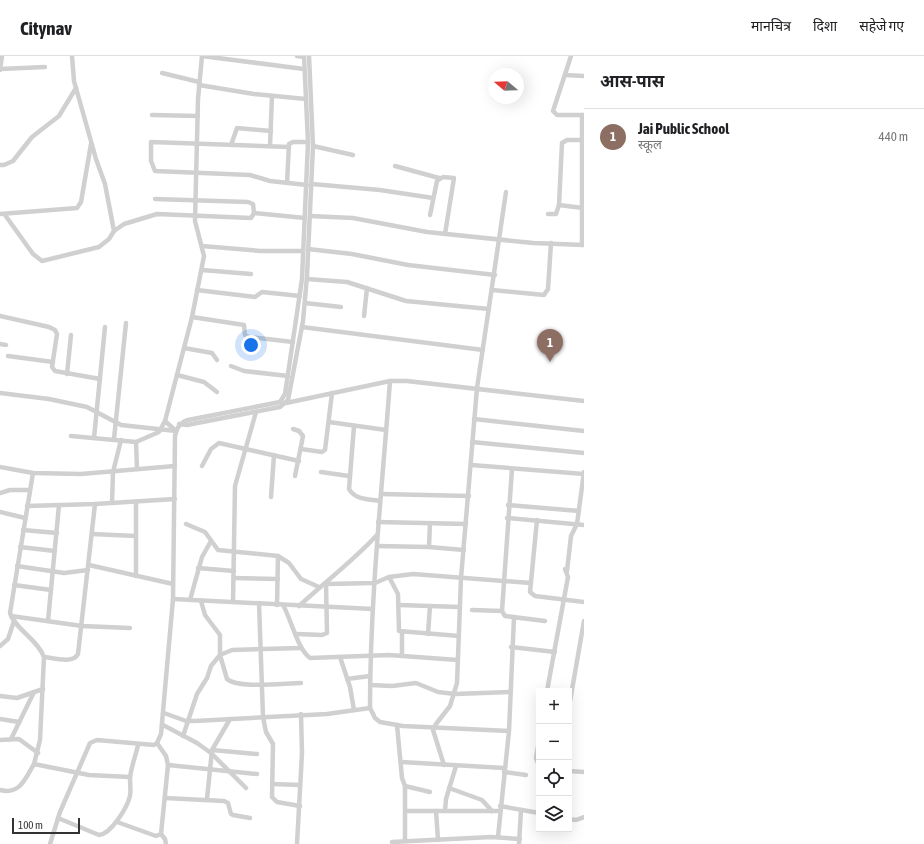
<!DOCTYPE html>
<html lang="hi">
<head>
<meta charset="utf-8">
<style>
  :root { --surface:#fff; --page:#f2f2f2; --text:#202124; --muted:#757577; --line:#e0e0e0; --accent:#b45309 }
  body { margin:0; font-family:"Asap Condensed","Noto Sans Devanagari",sans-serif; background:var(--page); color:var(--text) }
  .controls { position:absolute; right:12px; bottom:12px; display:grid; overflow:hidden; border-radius:0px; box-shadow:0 4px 16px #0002 }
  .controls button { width:36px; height:36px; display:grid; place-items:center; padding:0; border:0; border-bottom:1px solid var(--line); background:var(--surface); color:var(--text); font:20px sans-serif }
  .compass { position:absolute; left:488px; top:12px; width:36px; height:36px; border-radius:50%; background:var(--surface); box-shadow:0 4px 16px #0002; rotate:289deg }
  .scale { position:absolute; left:12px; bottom:10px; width:68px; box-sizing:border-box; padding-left:4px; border:2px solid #333; border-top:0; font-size:11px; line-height:14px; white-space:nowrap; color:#333; -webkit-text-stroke:3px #fff; paint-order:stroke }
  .you { position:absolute; left:251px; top:289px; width:14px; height:14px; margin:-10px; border:3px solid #fff; border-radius:50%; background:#1a73e8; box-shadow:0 0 0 6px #1a73e833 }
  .badge { display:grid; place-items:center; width:26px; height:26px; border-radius:50%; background:var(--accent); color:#fff; font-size:13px; font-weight:700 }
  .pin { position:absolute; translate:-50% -33px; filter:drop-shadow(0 1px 2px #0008) }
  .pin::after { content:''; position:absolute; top:21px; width:14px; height:12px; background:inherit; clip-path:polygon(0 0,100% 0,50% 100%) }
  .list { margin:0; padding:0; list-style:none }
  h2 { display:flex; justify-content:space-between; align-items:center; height:52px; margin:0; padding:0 16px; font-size:17px }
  h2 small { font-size:13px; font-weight:400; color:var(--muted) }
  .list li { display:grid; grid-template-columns:26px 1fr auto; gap:12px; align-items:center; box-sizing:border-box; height:56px; padding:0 16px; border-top:1px solid var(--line) }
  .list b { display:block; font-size:15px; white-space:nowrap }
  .list p { margin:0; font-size:13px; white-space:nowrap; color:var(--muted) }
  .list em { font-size:13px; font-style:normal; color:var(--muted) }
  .icon { flex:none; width:22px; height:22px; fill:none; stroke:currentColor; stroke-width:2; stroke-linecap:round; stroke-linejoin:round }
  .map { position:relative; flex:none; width:584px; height:788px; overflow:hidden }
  header { display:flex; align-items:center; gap:24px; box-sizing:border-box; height:56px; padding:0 20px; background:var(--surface); border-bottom:1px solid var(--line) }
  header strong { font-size:19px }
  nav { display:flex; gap:22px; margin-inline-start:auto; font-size:14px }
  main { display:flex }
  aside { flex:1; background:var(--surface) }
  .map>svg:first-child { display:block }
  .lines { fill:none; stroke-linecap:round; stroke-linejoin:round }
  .minor { stroke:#d0d0d0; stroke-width:4.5 }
</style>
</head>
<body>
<header>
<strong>Citynav</strong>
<nav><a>मानचित्र</a><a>दिशा</a><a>सहेजे गए</a></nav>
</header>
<main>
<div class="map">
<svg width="584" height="788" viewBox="0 0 584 788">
  <rect width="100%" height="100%" fill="#fff"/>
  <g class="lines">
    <!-- minor -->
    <g class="minor">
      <path d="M72,0L74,25L96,103L105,128L114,175"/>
      <path d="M202,0L304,13"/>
      <path d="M297,0L304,1"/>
      <path d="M571,0L553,55L557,59H584"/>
      <path d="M0,13L45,11"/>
      <path d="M0,14L2,0"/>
      <path d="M162,17L199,26"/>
      <path d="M565,19L584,20"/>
      <path d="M199,29L254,38L306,43"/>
      <path d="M152,59L198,60"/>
      <path d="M231,89L237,72L271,75"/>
      <path d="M270,90L272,40"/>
      <path d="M313,90L353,99"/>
      <path d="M289,91L151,86V105L155,115L250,119L270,125L307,129"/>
      <path d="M0,109H4L13,105L32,81L59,60L76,32"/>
      <path d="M395,110L439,122"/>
      <path d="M287,127L289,88L293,86H308"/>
      <path d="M312,128L380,134L433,142"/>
      <path d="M559,149L583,152"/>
      <path d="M254,157L305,162"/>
      <path d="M0,158L77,152L81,146L91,88"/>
      <path d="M548,158H556L559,149L562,87L567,84H583"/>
      <path d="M5,159L33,198L42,205L99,191L109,183L114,175L124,168L157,158L251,162L254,157L253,148L248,146L155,143"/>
      <path d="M430,159L437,125L443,121L454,122L445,178"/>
      <path d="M310,160L353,162L427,176L533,187L584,189"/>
      <path d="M582,189V59"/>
      <path d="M202,190L261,195H303"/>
      <path d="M308,193L352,198L408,209L495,219"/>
      <path d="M202,214L251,218"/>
      <path d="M307,223L347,226L406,245L489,253"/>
      <path d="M197,234L255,241L262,236L300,240"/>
      <path d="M492,234L544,239L548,233L551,187"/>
      <path d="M305,247L341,251"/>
      <path d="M0,260L49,271L55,274L57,278L52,311L55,315L100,323"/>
      <path d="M364,260L367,232"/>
      <path d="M192,261L244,269L245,279L249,281L293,286"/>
      <path d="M302,271L483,294"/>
      <path d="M0,288L6,289"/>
      <path d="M184,292L212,297L217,304"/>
      <path d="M8,300L53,306"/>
      <path d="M231,310L244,315L288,320"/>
      <path d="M67,318L71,279"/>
      <path d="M177,319L204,326L217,336"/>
      <path d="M390,325C382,434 370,542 370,652L375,662L380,666L403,670L509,675"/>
      <path d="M0,337L49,343L87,351L121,369L176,375"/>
      <path d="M286,347L390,325H407L584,345"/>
      <path d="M474,363L584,375"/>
      <path d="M165,365L176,375"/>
      <path d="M329,366L386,374"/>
      <path d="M179,368L187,369L280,351L288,344L303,265L307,220L313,90L309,0"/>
      <path d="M354,370L349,433C355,444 369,443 380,445"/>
      <path d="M293,373L299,375L303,380L295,420"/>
      <path d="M71,380L136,386L159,376L165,365L192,261L204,200L195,165L198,43L202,0"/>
      <path d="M94,382L105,271"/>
      <path d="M114,383L126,267"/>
      <path d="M136,386L137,413"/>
      <path d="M472,386L584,397"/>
      <path d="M301,393L322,396L325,394L332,337"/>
      <path d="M471,409L584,418"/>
      <path d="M202,410L211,393L219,387L299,405"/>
      <path d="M0,411L33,417L81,418L175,410"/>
      <path d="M512,413L502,555L505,560L545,565"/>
      <path d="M321,416L349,420"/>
      <path d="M33,417L10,557C15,573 37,583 44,601L40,684L34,708"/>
      <path d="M0,437L10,434H30"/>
      <path d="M381,438L469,440"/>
      <path d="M271,441L274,399"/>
      <path d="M136,446V520"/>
      <path d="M112,447L113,416L121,384"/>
      <path d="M508,449L579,455"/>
      <path d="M27,450L95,448L175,443"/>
      <path d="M0,456L25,462"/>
      <path d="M507,462L584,469"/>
      <path d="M537,464L530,536L535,540L584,546"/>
      <path d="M378,466L466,468"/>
      <path d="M186,468L205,476L218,494L278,500L289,507L301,523L319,531"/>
      <path d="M23,474L57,477"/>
      <path d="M92,478L136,480"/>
      <path d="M377,490L429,491L464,494"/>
      <path d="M20,491L55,495"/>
      <path d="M429,491L430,467"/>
      <path d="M89,509L173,528"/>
      <path d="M17,510L64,517L88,514"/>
      <path d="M198,512L234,515"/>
      <path d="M567,515L571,480L577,468L584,416"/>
      <path d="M389,521L398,538L399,575L459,580"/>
      <path d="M234,522L278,523"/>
      <path d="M326,528L375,527L389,521L413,518L531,527"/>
      <path d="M14,529L51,534"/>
      <path d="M173,543L373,553"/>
      <path d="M190,544L202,501L211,485"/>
      <path d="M201,545L205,559L220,579V599L227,623C238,633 285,627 301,627"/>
      <path d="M233,546L235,430L256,356"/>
      <path d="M259,547L263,661L266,676L273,688L272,741L277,746L300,750"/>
      <path d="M277,549L278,500"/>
      <path d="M283,549C291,563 298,594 310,602L389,599L458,604"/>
      <path d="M399,549L460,551"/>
      <path d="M299,550C325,526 353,505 377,479"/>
      <path d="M472,554L502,555"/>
      <path d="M11,560L82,570L130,572"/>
      <path d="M48,565L59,449"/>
      <path d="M296,578L322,579L327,577L326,527"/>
      <path d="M428,578L430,550"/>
      <path d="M0,590L8,583L14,565"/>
      <path d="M511,591L555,596"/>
      <path d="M402,600V576"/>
      <path d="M44,601C54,602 73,608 78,598L95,448"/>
      <path d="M340,601L350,631L354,654"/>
      <path d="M347,623L370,620"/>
      <path d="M370,629L392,630L416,627L438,636L455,638L510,636"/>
      <path d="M547,635L568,521L565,513"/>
      <path d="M0,640L17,642L43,633"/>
      <path d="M569,651L584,565"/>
      <path d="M164,657L186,665H195L327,658L370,652"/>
      <path d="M0,663L19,666"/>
      <path d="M163,669L197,687L211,697L246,732"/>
      <path d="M397,669L402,722L405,730V785"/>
      <path d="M183,680L197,638L207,622L211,610L220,599L232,594L301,592"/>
      <path d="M11,683L34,636"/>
      <path d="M0,684L19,683L38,697"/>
      <path d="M539,685L536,702L539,710"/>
      <path d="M212,694L257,698"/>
      <path d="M401,706L504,712"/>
      <path d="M168,709L257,718"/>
      <path d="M444,709L433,674L436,668L450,650L457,627L461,522L477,332L506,136"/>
      <path d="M569,715L584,716"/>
      <path d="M504,716L526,719"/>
      <path d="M272,728L300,729"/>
      <path d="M405,730L430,736"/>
      <path d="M449,732L482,744L492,755"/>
      <path d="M0,734C20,739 25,723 34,708L89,719L130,721"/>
      <path d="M165,742L224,745L228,747L231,758L233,759L250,762"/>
      <path d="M207,743L212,694L230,663"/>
      <path d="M500,750L539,757"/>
      <path d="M406,755H500"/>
      <path d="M436,755L438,784"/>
      <path d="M445,755L446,743L456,710"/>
      <path d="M58,762L99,779C111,778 127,752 130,740C131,734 130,728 130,722C131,711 136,699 138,689"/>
      <path d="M569,763L576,764L584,761"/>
      <path d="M117,766L156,780L161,778L168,709L166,700L157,687"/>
      <path d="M161,778L165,783L166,788"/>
      <path d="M498,781L509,675L514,561"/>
      <path d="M392,786L491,781L520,783"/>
      <path d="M50,788L60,756L90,687L97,684L154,689L157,687L161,678L173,543L175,380C177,372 179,367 188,364L280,346L285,338L302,223L308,86L304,0"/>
      <path d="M297,788L302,697L301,658"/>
      <path d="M519,788L521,754"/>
    </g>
  </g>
</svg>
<div class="controls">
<button>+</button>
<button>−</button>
<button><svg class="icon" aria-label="locate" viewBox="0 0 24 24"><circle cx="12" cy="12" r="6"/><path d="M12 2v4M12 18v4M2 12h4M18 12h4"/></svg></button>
<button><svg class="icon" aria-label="layers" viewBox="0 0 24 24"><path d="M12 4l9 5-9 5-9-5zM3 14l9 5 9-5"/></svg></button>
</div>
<svg class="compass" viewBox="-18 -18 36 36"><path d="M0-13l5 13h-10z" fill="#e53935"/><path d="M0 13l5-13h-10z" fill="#757577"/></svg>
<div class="scale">100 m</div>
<div class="you"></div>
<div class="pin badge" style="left:550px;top:306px;background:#8d6e63">1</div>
</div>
<aside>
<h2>आस-पास<small></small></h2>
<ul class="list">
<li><span class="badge" style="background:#8d6e63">1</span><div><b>Jai Public School</b><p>स्कूल</p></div><em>440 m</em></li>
</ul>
</aside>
</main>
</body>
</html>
